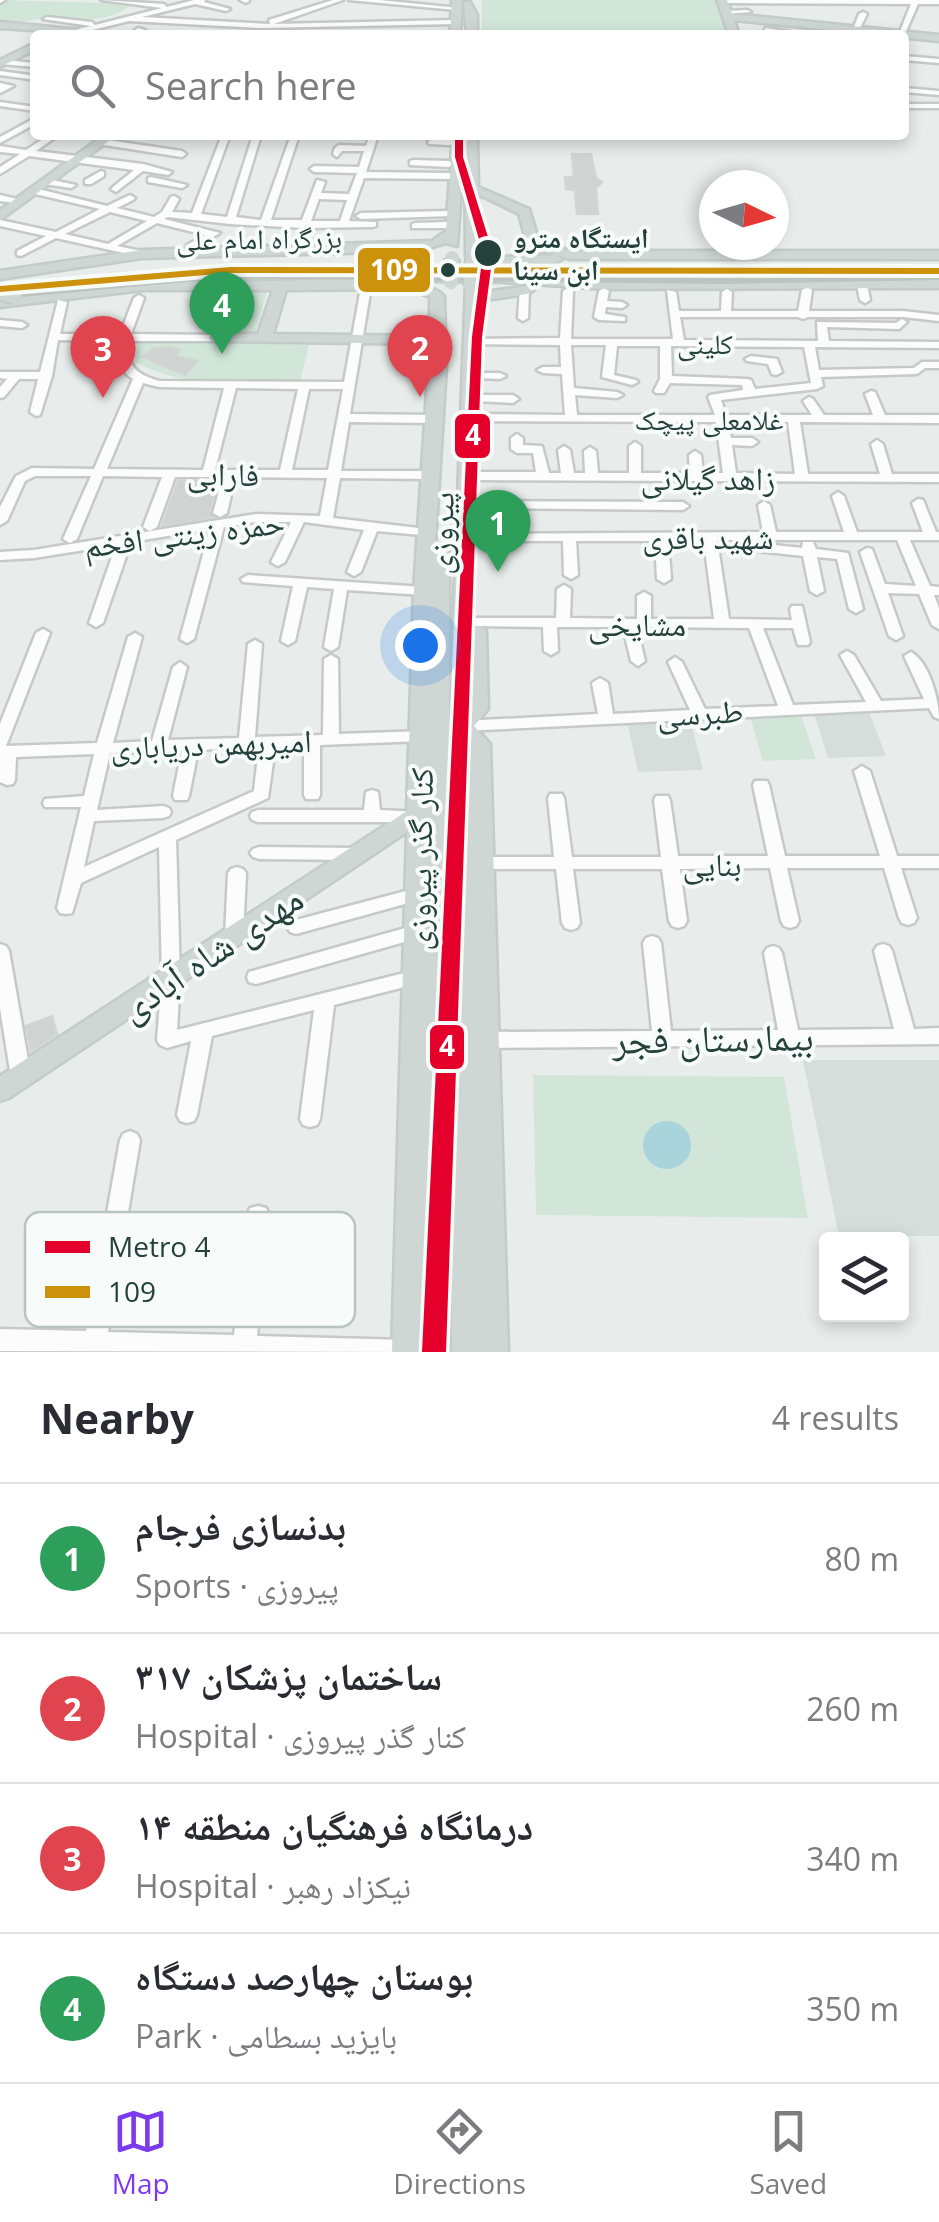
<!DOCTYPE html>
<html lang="en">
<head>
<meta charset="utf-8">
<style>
  :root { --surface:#fff; --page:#f2f2f3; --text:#2b2b33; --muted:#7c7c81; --line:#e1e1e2; --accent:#7c3aed }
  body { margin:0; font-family:"Open Sans","Noto Naskh Arabic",sans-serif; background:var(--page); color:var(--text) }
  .controls { position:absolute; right:30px; bottom:30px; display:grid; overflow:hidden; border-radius:10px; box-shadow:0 5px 15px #0003 }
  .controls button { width:90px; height:90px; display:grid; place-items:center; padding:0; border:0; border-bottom:2px solid var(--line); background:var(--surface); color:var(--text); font:50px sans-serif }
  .compass { position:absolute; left:699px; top:170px; width:90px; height:90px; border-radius:50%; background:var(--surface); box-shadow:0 5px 15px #0003; rotate:95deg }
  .you { position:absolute; left:420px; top:645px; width:35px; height:35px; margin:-25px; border:8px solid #fff; border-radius:50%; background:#1a73e8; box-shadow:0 0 0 15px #1a73e833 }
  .badge { display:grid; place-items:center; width:65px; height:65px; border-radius:50%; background:var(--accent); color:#fff; font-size:32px; font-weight:700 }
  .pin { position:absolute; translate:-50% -82px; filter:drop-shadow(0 2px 5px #0008) }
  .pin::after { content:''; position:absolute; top:52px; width:35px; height:30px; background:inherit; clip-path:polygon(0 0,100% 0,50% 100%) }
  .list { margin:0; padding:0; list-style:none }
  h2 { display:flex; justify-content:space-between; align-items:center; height:130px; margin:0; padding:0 40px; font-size:42px }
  h2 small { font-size:32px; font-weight:400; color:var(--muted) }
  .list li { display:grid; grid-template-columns:65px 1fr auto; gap:30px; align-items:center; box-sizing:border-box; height:150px; padding:0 40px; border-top:2px solid var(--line) }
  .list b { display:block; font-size:38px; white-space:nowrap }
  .list p { margin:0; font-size:32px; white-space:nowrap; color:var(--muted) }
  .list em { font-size:32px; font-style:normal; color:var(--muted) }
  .icon { flex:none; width:55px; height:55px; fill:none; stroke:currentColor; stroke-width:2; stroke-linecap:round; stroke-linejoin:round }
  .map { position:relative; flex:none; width:939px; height:1352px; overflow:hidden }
  .search { position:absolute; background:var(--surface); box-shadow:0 5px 15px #0003; left:30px; right:30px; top:30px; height:110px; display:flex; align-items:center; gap:25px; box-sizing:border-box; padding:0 35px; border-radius:10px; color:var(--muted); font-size:38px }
  .sheet { height:730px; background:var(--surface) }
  nav { display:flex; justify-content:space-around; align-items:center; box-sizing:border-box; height:140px; border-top:2px solid var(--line); background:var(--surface); font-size:28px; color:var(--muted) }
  nav a { display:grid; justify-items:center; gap:5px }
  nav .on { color:var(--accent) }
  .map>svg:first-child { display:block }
  .built { fill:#d6dedb }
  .green { fill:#d1e6d8 }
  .water { fill:#a9d4db }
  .building { fill:#cfd4d2; stroke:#d1d6d4; stroke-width:2.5 }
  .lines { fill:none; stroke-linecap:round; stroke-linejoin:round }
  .minor-casing { stroke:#c5cac8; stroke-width:5 }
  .major-casing { stroke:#c3ccc9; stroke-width:5 }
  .highway-casing { stroke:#c3ccc9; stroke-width:6 }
  .minor { fill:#fcfcfc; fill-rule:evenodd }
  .major { fill:#cfd7d5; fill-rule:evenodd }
  .highway { fill:#bcc4c2; fill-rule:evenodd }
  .major-bridge-casing { stroke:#c3ccc9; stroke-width:18; stroke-linecap:butt }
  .major-bridge { stroke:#cfd7d5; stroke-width:14 }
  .bus-1-casing { stroke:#f7fbf9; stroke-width:8 }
  .bus-1 { fill:#cd920c; fill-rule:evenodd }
  .metro-1-casing { stroke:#f7fbf9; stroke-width:7 }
  .metro-1 { fill:#e4002b; fill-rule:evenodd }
  .stop-dot { fill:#24423a; stroke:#f7fbf9; stroke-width:4 }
  .labels { text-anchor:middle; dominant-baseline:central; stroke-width:8; stroke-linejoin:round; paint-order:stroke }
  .far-stop-label { font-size:28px; font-weight:bold; fill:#24423a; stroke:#f7fbf9; text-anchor:start }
  .far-street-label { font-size:28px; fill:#24423a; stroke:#f7fbf9 }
  .street-label { font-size:32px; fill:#24423a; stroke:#f7fbf9 }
  .near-street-label { font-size:38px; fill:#24423a; stroke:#f7fbf9 }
  .key { fill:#f7fbf9; stroke:#b8c4c0; stroke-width:2.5 }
  .key-label { font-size:28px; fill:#24423a }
  .line-badge { stroke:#f7fbf9; stroke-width:4 }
  .badge-label { font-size:28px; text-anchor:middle; font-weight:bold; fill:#fff }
</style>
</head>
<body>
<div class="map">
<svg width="939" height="1352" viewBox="0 0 939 1352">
  <rect width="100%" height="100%" fill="#e8edeb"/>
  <!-- built -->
  <g class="built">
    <path d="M869,712L886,756L828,758L814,713Z"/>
    <path d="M690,719L703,770L638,772L627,721Z"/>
    <path d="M803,1060H939V1236H839Z"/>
  </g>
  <!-- green -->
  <g class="green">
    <path d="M6,0L133,4C96,29 86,14 47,18C31,19 18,25 0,23V3Z"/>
    <path d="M482,0H715L728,35H482Z"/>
    <path d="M242,288H268L255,334L228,333Z"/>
    <path d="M138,340L309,345L300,381C247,382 184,390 136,362Z"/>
    <path d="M801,715L816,759L763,761L750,717Z"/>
    <path d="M533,1075L784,1077L808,1218L536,1215Z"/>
  </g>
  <!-- water -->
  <circle class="water" cx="667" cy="1145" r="24"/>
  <!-- building -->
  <g class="building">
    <path d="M572,154H591L596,178L602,182L596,188L598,214H577L575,190L566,189L565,177H574Z"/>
    <path d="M167,347L180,350L175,356L197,361L185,375L143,357L152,349Z"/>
    <path d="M178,481H218L209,512L213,517L162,526Z"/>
    <path d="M52,1016L57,1034L31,1051L26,1026Z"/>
  </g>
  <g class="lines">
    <!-- minor casing -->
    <g class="minor-casing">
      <g id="minor">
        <path d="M0,0H5L0,3Z"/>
        <path d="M101,0L164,4L167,7L194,0H205L204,2L230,9L226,11L195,4L142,17L270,24L269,20L333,0H343L274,24L455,20L459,22L455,24L260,28L129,21L76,34L73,30L91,26L43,19L47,17L92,22L95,25L162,8Z"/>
        <path d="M240,0H249V1L246,3Z"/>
        <path d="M349,0H379L459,8L456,10Z"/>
        <path d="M719,0H939V4H918L904,36L899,34L911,4L722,3Z"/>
        <path d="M727,11L747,10L751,12L725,14Z"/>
        <path d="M863,12L867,14L859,30L852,32L859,14Z"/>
        <path d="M138,28L145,30L137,35H128Z"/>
        <path d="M766,28L791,32L787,34L763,32Z"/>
        <path d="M904,56L939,59V63L904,60Z"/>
        <path d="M4,60L35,63V67L1,64Z"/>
        <path d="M0,71L29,75L33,77L29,79L0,75Z"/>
        <path d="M0,83L14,86L0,93Z"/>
        <path d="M904,88L939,91V95L904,92Z"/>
        <path d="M0,102L35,107V111L0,106Z"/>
        <rect x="904" y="104" width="35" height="4"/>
        <path d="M35,118V124L0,143V137Z"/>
        <path d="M49,135H59L36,151L143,164L172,172L168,175L143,171L116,192L111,189L113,187L134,170L29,156L0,174V167L20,154L0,152V146L26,150Z"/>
        <path d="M222,135H230L201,214L227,217L253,135H261L236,217L261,220L291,135H299L271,220H302L317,180L325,182L321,193L349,194L357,173L314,172L310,169L314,166L359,167L364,151H342L337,157L333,154L335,148L339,145L366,146L370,135H378L366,172L449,173L454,176L449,179L364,178L349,221L376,222V226L373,227L305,228L230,224L168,217L164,219L220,233L190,250L187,249V245L205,235L157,223L117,246L146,252L147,254L142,257L56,238L21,256L17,255V251L46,236L0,226V220L56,232L100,209L31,193V189L34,188L107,206L130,195L135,198L133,200L117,208L154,217L162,212L171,197L174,196L179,199L172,212L192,213ZM319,199L347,200L340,221H311ZM110,212L147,221L108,244L65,234Z"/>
        <path d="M101,139L182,151L186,154L182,157L98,144V140Z"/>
        <path d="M432,139H450L454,142L450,145L429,144L428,142Z"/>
        <path d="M413,160L449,161L453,164L449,167L410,165V161Z"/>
        <path d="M101,171L104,172V176L91,184H85V180Z"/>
        <path d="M151,177L187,185L182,188L148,182V178Z"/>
        <path d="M47,179L76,185L71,188L44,184L42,182Z"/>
        <path d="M0,195L26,201L21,204L0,201Z"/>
        <path d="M447,211L450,212V216L361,219L356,216L361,213Z"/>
        <path d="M415,223L447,222L452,225L447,228H412V224Z"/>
        <path d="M862,282L867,285L870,300L865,303L860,300L857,285Z"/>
        <path d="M807,287L812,290L809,311H903L939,315V321L903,317H808L803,319L798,317H680L684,340L818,341L817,322L896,323L902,319L907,322L899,329L827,327L829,341L939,342V348L815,347L819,370L914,368L922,362H939V368H925L917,374L821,377L823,386L817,389L721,400L726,415H812L803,401L809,397L813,399L824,415H873L865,394L871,391L875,392L885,415H939V423L800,422L808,474H880L871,444L877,440L883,444L892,474H939V482L477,480L471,476L477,472H536L533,453H517L511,449V438L517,434L523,438V445L542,446L549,473H561L558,450L564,446L570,450L574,473H585L584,451L590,447L596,451L598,473H629V446L635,442L641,446V473H690L689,455L695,451L701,455L703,473H723L716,422L475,421L473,418L479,414L565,415L562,374L543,373L537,370L543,367H561L560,345L471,344L467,343V339L560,338L563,291L568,288L573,291L571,339H673L667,290L676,292L679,311H721L722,292L727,289L732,292L731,311H798L802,290ZM571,345H606L602,377L632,385L638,382L636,380L614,375L617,346H660V379L654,391L656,393H664L670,383L742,385L743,390L710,395L708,397L715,415H577L575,395L617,398L623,395L617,392L574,388ZM671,346L804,347L811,383L755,389L751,380L747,379L672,376ZM728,422H788L795,474L736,473L732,445L752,446L758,442L752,438H731Z"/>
        <path d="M520,288L529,290L528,318L523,321L518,318Z"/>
        <path d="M604,288L609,291L607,301L622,302L627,305L622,308L606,307L605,314L625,317V321L599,320L594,317L599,291Z"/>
        <path d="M365,290L370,293L350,414L433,415L439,419L433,423L349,422L341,471H428L434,475L428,479L340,478L333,518L427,529L432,530L434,533L432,536L377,531L361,572L354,576L347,572L364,530L304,522L285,562L278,566L271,562L291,522H256L224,527L194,639L187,643L180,639L210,529L131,542L103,623L96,627L89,623L116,545L34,558L0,560V552L34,550L256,514L320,516L327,478L235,477L227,513L220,517L213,513L223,477H175L157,527L150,531L143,527L162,477L103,476L77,539L70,543L63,539L91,476H35L25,481L7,521L0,525V507L16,476L32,468L94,469L133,379C118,370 116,358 118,341L58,340L52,376L40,415L36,416L30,412L38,379H19L4,397L0,398V387L7,379L0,378V372H40L58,300L67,302L60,334H120L134,298L139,295L144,298L131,334L216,335L221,338L216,341H129C126,366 136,374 159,381L344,382L360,293ZM143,383L159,387L224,388L203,470L107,469ZM236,388L298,389L280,470H215ZM309,389H343L328,470H292Z"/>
        <path d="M0,320L22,322L27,325L22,328L0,326Z"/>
        <path d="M751,356L777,359L782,372L776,375L772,374L768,364L747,361L745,359Z"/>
        <path d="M481,373H500L506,376L500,379L477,378V374Z"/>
        <path d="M480,395H513L519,399L513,403L476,401V397Z"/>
        <path d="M838,492L844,496L857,532H923L912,503L918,499L923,500L936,532H939V540H910L930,586L939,587V595H934L939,608V629L932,625L919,594L888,593L903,636L896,640L889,636L860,552L867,548L872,549L885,584L916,586L897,540H717L729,619L792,620L790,609L792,606H802L810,642L808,645H798L793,628H763L793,705L866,702L840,655L847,651L854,655L881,701L924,699L904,656L911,652C929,662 939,699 939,719L934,717L929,708L462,731L454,726L462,721L598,714L592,683L600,678L608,683L613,714L690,710L668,662L675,657L682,662L705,709L778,706L749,628L637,627L645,661L638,666L631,661L623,627H557L558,651L551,655L544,651L543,627L476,626L469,622L476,618H556L557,589L564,585L571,589L570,618L637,619V596L644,592L651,596V619H714L704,541H668L671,579L664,583L657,579L655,541H576L578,575L571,579L564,575L563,541H477L470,537L472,534L763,532L758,505L764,501L770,505L776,532H844L832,496Z"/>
        <path d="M477,501L683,502L689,506L683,510L472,508L471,505L472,502Z"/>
        <path d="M735,541L802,548L803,542H813L816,549L848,553L863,609L856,613L849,609L837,559L817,557L824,591L817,595L810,591L803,556L730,548L728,545Z"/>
        <path d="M248,575L423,587L430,591L423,595L347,590L338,647L331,651L324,647L334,589L307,587L295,641L288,645L281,641L293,586L243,582L241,579Z"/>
        <path d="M43,629L50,633L6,746L97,743L128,637L135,633L142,637L113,743L152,741L173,667L180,662L187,667L168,740L239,738L248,644L255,640L262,644L255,737L323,735L324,659L331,655L338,659L339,734L422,731L430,736L422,741L320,745V795L318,799H306L304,795V746L275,747L268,798L176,840L180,977L177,1030L416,970L423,972L425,977L423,982L416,984L334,1005L320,1119L317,1125L310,1127L303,1125L300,1119L314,1010L212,1036L197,1115L194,1121L187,1123L180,1121L177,1115L191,1041L167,1048L160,1045L157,1040L162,977L159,847L81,883L72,913L66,914L60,913L57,908L81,807H45L43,803L45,799L84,796L94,754L16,757L15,780L13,784L7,785L0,782V724L36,633ZM259,747L254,791L84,867L94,821L163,818L169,816L171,812L169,808L163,806L97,810L110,753L182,750L173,796L175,800H187L189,796L198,750Z"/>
        <path d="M862,766L870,771L897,856H939V868H901L917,918L914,923L908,925L902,923L899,918L884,868H787L799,921L796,926L790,928L784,926L781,921L770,868L680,869L687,921L684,926L678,928L672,926L669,921L662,869H573L580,923L577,928L571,930L565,928L562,923L556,869H484L478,867L475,863L478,859L484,857H554L548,798L550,794H562L564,798L572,857H661L654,800L656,796H668L670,800L678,856H768L753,785L755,781H767L769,785L785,856H880L854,771Z"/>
        <path d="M372,790L378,792L380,810L420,812L422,816L420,820L414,822H258L252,820L250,816L252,812L258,810H364L366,792Z"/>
        <path d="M259,847L358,848L364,850L367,854L364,858L358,860L259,859L253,857L250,853L253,849Z"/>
        <path d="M237,867L243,869L246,873L243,936L240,941L234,943L228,941L225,936L228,873L231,869Z"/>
        <path d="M417,888L423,889L426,894L423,899L296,934L290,932L287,927L290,922L296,920Z"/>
        <path d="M416,925L422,927L425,932L422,937L256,984L249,982L247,977L249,972L256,970Z"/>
        <path d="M652,936L658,938L661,943L671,1031L778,1030L764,953L767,948L773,946L779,948L782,953L798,1030L894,1029L874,951L877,946L883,944L889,946L892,951L914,1029L939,1028V1044L488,1048L481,1045L478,1040L481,1035L488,1032L652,1031L643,943L646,938Z"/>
        <path d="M0,944L6,946L9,951L31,1077L28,1083L21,1085L14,1083L11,1077L0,1008Z"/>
        <path d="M130,1131L137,1134L140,1140L108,1332L234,1335L247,1215L250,1208L258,1206L266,1208L269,1215L257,1336L407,1340L415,1343L418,1352L0,1351V1329L86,1331L120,1140L123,1134Z"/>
      </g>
    </g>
    <!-- major casing -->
    <g class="major-casing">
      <g id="major">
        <path d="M452,0H462L460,35H450Z"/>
        <path d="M717,0H727L732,14L939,35V41L734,20L739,35H729Z"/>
        <path d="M464,2H470L477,15V35H467Z"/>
        <path d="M0,22L103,32L108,35L0,28Z"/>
        <path d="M35,43V50L0,67V60Z"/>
        <path d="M104,135H117L0,220V210Z"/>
        <path d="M453,135H465L457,246L446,243L419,251L142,258L0,279V271L142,250L432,241L446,231Z"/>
        <path d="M469,135L477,138L478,187L529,209L539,242L571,251H939V259H570L528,247L519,214L478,194V258L555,255L562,259L555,263L470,265L466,256L465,138Z"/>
        <path d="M508,275L605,281L939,280V288L605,289L503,282V276Z"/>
        <path d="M237,281C278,284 421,269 444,296L446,367L435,545H446L449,549L450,1352H392L407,832L9,1098L0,1101V1076L407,811L414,591L430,344L211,341L209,338L228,290H143L0,307V299L143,282ZM408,289L430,297V336L273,334L286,290ZM242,290H273L258,334H225Z"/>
        <path d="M466,283H476L478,293L527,286L534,290L527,294L478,301L472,626L483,627L486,631L488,709L474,726L490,744L508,1352H452V655Z"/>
      </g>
    </g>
    <!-- highway casing -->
    <g class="highway-casing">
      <path id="highway" d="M230,268L721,274L939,270V280L721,284L230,278L0,299V289Z"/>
    </g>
    <!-- minor -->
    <use href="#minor" class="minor"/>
    <!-- major -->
    <use href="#major" class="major"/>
    <!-- highway -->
    <use href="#highway" class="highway"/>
    <!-- major-bridge casing -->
    <g class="major-bridge-casing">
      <g id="major-bridge">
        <path d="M451,282L452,258"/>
        <path d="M471,286L473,256"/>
        <path d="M0,292L15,297"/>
      </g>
    </g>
    <!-- major-bridge -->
    <use href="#major-bridge" class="major-bridge"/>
    <!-- bus-1 casing -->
    <g class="bus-1-casing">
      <path id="bus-1" d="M230,267L939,268V274L230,273L0,292V286Z"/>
    </g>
    <!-- bus-1 -->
    <use href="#bus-1" class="bus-1"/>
    <!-- metro-1 casing -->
    <g class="metro-1-casing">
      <path id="metro-1" d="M455,135H463V157L493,253L482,337L446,1352H422L472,337L483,253L455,157Z"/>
    </g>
    <!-- metro-1 -->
    <use href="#metro-1" class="metro-1"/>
  </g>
  <!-- markers -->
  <g class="stop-dot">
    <circle cx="488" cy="253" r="15"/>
    <circle cx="448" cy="270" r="9"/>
  </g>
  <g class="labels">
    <!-- far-stop labels -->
    <g class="far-stop-label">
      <text x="513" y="237">ایستگاه مترو<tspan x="513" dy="32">ابن سینا</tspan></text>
    </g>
    <!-- far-street labels -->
    <g class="far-street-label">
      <text transform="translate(259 238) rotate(-1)">بزرگراه امام علی</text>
      <text x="705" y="343">کلینی</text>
      <text x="709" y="419">غلامعلی پیچک</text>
    </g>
    <!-- street labels -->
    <g class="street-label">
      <text transform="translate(223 473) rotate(1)">فارابی</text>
      <text x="708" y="477">زاهد گیلانی</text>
      <text transform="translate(184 533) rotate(-7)">حمزه زینتی افخم</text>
      <text transform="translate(440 533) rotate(-88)">پیروزی</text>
      <text x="708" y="536">شهید باقری</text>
      <text x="637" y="623">مشایخی</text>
      <text transform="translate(700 712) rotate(-3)">طبرسی</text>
      <text transform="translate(211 743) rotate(-2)">امیربهمن دریاباری</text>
      <text transform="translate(419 859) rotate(-89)">کنار گذر پیروزی</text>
      <text x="712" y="863">بنایی</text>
    </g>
    <!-- near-street labels -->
    <g class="near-street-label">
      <text transform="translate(210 952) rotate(-34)">مهدی شاه آبادی</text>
      <text transform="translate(713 1037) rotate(-1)">بیمارستان فجر</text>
    </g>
  </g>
  <!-- legend -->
  <rect x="25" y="1212" width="330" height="115" rx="15" class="key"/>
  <rect x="45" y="1241" width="45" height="12" fill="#e4002b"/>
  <rect x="45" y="1286" width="45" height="12" fill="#cd920c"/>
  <g class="key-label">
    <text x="108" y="1257">Metro 4</text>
    <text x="108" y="1302">109</text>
  </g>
  <g class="line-badge">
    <rect x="356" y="246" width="76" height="48" rx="10" fill="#cd920c"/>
    <rect x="453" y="412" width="39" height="48" rx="10" fill="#e4002b"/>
    <rect x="428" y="1023" width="38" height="48" rx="10" fill="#e4002b"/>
  </g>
  <g class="badge-label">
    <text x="394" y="280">109</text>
    <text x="473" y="445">4</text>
    <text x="447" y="1056">4</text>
  </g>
</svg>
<div class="controls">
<button><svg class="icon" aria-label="layers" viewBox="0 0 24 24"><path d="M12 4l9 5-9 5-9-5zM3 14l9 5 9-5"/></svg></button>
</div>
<svg class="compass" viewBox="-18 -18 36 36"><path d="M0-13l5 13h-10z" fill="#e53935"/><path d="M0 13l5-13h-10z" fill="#7c7c81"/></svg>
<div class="you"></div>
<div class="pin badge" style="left:498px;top:572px;background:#2e9e5b">1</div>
<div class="pin badge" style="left:420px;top:397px;background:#e0444e">2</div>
<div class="pin badge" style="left:103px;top:398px;background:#e0444e">3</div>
<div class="pin badge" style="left:222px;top:354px;background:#2e9e5b">4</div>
<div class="search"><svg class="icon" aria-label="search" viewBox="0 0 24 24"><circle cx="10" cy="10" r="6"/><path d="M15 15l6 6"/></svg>Search here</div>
</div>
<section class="sheet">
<h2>Nearby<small>4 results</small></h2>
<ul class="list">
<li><span class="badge" style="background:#2e9e5b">1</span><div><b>بدنسازی فرجام</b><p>Sports · پیروزی</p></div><em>80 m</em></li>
<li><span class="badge" style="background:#e0444e">2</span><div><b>ساختمان پزشکان ۳۱۷</b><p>Hospital · کنار گذر پیروزی</p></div><em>260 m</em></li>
<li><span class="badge" style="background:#e0444e">3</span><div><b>درمانگاه فرهنگیان منطقه ۱۴</b><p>Hospital · نیکزاد رهبر</p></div><em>340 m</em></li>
<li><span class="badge" style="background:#2e9e5b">4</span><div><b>بوستان چهارصد دستگاه</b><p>Park · بایزید بسطامی</p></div><em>350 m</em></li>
</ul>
</section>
<nav>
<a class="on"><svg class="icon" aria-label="map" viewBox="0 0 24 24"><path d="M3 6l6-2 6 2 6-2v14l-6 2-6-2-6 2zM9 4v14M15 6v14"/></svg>Map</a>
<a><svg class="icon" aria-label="directions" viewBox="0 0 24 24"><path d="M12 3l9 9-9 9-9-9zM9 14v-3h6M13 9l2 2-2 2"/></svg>Directions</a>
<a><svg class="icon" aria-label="saved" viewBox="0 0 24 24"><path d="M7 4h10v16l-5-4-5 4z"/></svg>Saved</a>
</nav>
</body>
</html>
